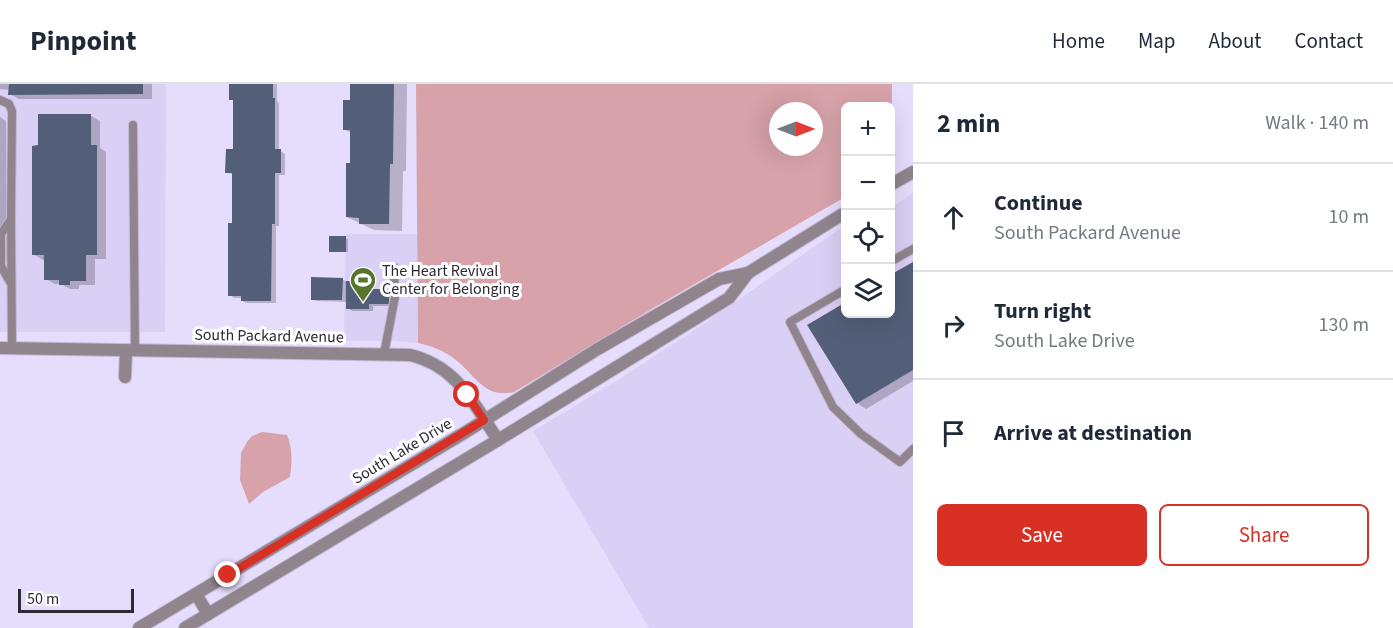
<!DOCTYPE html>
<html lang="en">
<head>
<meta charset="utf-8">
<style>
  :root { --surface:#fff; --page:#f6f6f7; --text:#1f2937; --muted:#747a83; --line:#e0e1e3; --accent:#d93025 }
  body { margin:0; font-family:"Source Sans 3",sans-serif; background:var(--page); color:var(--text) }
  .controls { position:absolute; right:18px; top:18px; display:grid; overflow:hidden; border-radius:9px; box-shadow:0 6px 24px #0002 }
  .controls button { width:54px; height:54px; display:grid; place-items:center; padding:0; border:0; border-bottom:2px solid var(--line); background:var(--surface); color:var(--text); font:30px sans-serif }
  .compass { position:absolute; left:769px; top:18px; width:54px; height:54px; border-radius:50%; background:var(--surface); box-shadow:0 6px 24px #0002; rotate:90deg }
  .scale { position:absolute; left:18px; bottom:15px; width:116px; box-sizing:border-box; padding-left:6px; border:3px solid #2e2a35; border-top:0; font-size:16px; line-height:21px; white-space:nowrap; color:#2e2a35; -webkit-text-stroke:4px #fff; paint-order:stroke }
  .stop { position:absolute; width:18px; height:18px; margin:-14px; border:4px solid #d93025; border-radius:50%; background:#fff }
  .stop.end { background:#d93025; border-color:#fff; box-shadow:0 2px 6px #0008 }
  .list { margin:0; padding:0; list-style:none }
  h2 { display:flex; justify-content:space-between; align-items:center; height:78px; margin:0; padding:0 24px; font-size:26px }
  h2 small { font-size:20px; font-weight:400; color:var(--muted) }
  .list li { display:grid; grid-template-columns:39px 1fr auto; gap:18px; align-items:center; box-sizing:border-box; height:108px; padding:0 24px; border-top:2px solid var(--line) }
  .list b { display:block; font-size:22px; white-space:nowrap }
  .list p { margin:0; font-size:20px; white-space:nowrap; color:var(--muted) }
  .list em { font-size:20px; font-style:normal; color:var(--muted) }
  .actions { display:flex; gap:12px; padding:18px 24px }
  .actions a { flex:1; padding:14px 0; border:2px solid var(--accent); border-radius:9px; text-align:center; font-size:21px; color:var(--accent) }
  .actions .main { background:var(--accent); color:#fff }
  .icon { flex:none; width:33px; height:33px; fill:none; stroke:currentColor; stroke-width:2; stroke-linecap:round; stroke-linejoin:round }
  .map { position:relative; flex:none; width:913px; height:544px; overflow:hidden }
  header { display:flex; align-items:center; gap:36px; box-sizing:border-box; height:84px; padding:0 30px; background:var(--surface); border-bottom:2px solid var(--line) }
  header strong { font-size:28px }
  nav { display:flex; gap:33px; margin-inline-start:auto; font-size:21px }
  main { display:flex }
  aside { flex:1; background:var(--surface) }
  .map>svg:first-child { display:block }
  .built { fill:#dacff4 }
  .green { fill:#d7a2aa; fill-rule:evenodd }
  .shadow { fill:#0003 }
  .building { fill:#535f78 }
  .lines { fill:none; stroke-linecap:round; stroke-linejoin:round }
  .service-casing { stroke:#c1b8d4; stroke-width:10 }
  .minor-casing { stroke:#c1b8d4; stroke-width:14 }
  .tertiary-casing { stroke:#c1b8d4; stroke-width:14 }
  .service { stroke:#90848d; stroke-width:8 }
  .minor { stroke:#90848d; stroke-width:12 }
  .tertiary { stroke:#90848d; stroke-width:12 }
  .route { stroke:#d93025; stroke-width:8 }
  .labels { text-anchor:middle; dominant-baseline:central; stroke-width:6; stroke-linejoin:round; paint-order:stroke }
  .poi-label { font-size:16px; fill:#2e2a35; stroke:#fff; text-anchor:start }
  .street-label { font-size:16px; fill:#2e2a35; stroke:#fff }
</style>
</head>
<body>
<header>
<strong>Pinpoint</strong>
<nav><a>Home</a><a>Map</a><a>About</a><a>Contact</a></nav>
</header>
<main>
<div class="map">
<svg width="913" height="544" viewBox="0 0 913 544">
  <rect width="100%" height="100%" fill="#e6dcfc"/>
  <!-- built -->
  <g class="built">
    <path d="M0,0H166L165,248H0Z"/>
    <path d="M913,109V544H649L533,347L616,297L698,244L845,141L846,230H890L891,124Z"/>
    <path d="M346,150H417L418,259L392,257H344Z"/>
  </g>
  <!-- green -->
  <g class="green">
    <path d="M416,0H892L891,86L890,22H846L845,113L655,223L514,308C485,315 476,292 456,276C445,267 432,262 418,259ZM778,27H814V63H778Z"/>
    <path d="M262,348L287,351C293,365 292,378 290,393L263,408L249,420L240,396L241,369L247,358L252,352Z"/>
  </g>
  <!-- shadow -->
  <g class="shadow">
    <path d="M0,0H152V15H19L10,10V6L0,5Z"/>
    <path d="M231,0H277V17L279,19V66L285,70V91H279V142H276V219H247L242,217V214H234L230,211L233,141V91L227,88L234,67V17L231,15Z"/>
    <path d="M352,0H407L406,87H403L402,147L374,146L347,133L351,80V49L344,45L351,17Z"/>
    <path d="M91,32L100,37V64L106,68V175H95V201H79V205H70L61,200H55L46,195V176H43L33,170L39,63Z"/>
    <path d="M0,33L6,37L7,178H1L0,184Z"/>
    <path d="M330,154L348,155V168L330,167Z"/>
    <path d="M913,179V297L866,325L857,319L846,230H890Z"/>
    <path d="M342,195L347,198L369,199L373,201V207H388L393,210V222H373V227H352L348,224V218L317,217L312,215Z"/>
  </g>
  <!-- building -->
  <g class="building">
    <path d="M9,0H143V10L8,11Z"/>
    <path d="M229,0H273V14H275V65H281V89H275V140H272L271,217H241V212H228V139H232V89H225L226,65H233V16H229Z"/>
    <path d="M350,0H394L393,80H390L389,140H359V134L346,133V79H350V46H343V16H350Z"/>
    <path d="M38,30H91V61H97V171H86V197H70V201H59V196H44V171H32V62L38,61Z"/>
    <rect x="329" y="152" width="17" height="16"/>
    <path d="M913,178V286L856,320L807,241L846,218V230H890V191Z"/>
    <path d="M311,193L343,194L342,216H311Z"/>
    <path d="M346,197H369V205H389V220H369V225H346Z"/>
  </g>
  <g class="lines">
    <!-- service casing -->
    <g class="service-casing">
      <g id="service">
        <path d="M0,16L9,20L12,27L11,135L12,265"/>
        <path d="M133,41L135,267"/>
        <path d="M890,178L913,165"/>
        <path d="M10,198L1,182V150L11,135"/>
        <path d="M846,205L790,238L833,323L861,350L900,378L913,365"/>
        <path d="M384,270L395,213L394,183"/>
      </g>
    </g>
    <!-- minor casing -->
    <g class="minor-casing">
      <g id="minor">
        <path d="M125,293L126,267"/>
        <path d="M196,510L208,530"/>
      </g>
    </g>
    <!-- tertiary casing -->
    <g class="tertiary-casing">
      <g id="tertiary">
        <path d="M890,101L913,88"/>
        <path d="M0,264L410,271C457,282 473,319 498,356"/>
        <path d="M139,544L464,349L596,266L719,195L748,189L846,128"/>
        <path d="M185,544L498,356L729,214L748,189"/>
      </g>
    </g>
    <!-- service -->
    <use href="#service" class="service"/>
    <!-- minor -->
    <use href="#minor" class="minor"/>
    <!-- tertiary -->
    <use href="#tertiary" class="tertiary"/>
  </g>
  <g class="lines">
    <!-- route -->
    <path class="route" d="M228,491L484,336L467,311"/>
  </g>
  <!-- icons -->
  <defs>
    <g id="stadium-pin" transform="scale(1.35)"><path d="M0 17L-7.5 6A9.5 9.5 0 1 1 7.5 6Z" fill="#56752b" stroke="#fff"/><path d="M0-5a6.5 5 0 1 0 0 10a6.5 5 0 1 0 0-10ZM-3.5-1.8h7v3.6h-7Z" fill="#fff"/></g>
  </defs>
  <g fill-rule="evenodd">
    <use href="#stadium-pin" x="363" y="196"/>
  </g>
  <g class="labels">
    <!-- poi labels -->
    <g class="poi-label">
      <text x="382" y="187">The Heart Revival<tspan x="382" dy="18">Center for Belonging</tspan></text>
    </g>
    <!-- street labels -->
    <g class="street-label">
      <text transform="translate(269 252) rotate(1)">South Packard Avenue</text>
      <text transform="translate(402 367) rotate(-31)">South Lake Drive</text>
    </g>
  </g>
</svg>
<div class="controls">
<button>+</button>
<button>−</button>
<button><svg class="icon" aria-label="locate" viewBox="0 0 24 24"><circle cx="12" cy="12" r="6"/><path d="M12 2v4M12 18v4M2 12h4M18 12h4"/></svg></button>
<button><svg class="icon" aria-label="layers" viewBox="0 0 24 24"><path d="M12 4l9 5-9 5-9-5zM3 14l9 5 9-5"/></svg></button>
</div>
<svg class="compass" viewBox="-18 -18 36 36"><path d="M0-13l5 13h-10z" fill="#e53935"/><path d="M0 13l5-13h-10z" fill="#747a83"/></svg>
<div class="scale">50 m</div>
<div class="stop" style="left:467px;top:311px"></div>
<div class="stop end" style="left:228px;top:491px"></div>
</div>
<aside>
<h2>2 min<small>Walk · 140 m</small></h2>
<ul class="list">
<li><svg class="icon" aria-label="ahead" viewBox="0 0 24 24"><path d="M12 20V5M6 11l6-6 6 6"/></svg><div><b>Continue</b><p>South Packard Avenue</p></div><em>10 m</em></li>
<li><svg class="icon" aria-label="right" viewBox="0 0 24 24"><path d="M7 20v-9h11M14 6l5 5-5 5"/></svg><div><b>Turn right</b><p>South Lake Drive</p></div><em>130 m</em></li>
<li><svg class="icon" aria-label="arrive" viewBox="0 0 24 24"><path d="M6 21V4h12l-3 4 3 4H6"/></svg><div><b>Arrive at destination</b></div></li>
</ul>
<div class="actions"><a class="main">Save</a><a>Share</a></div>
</aside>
</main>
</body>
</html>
